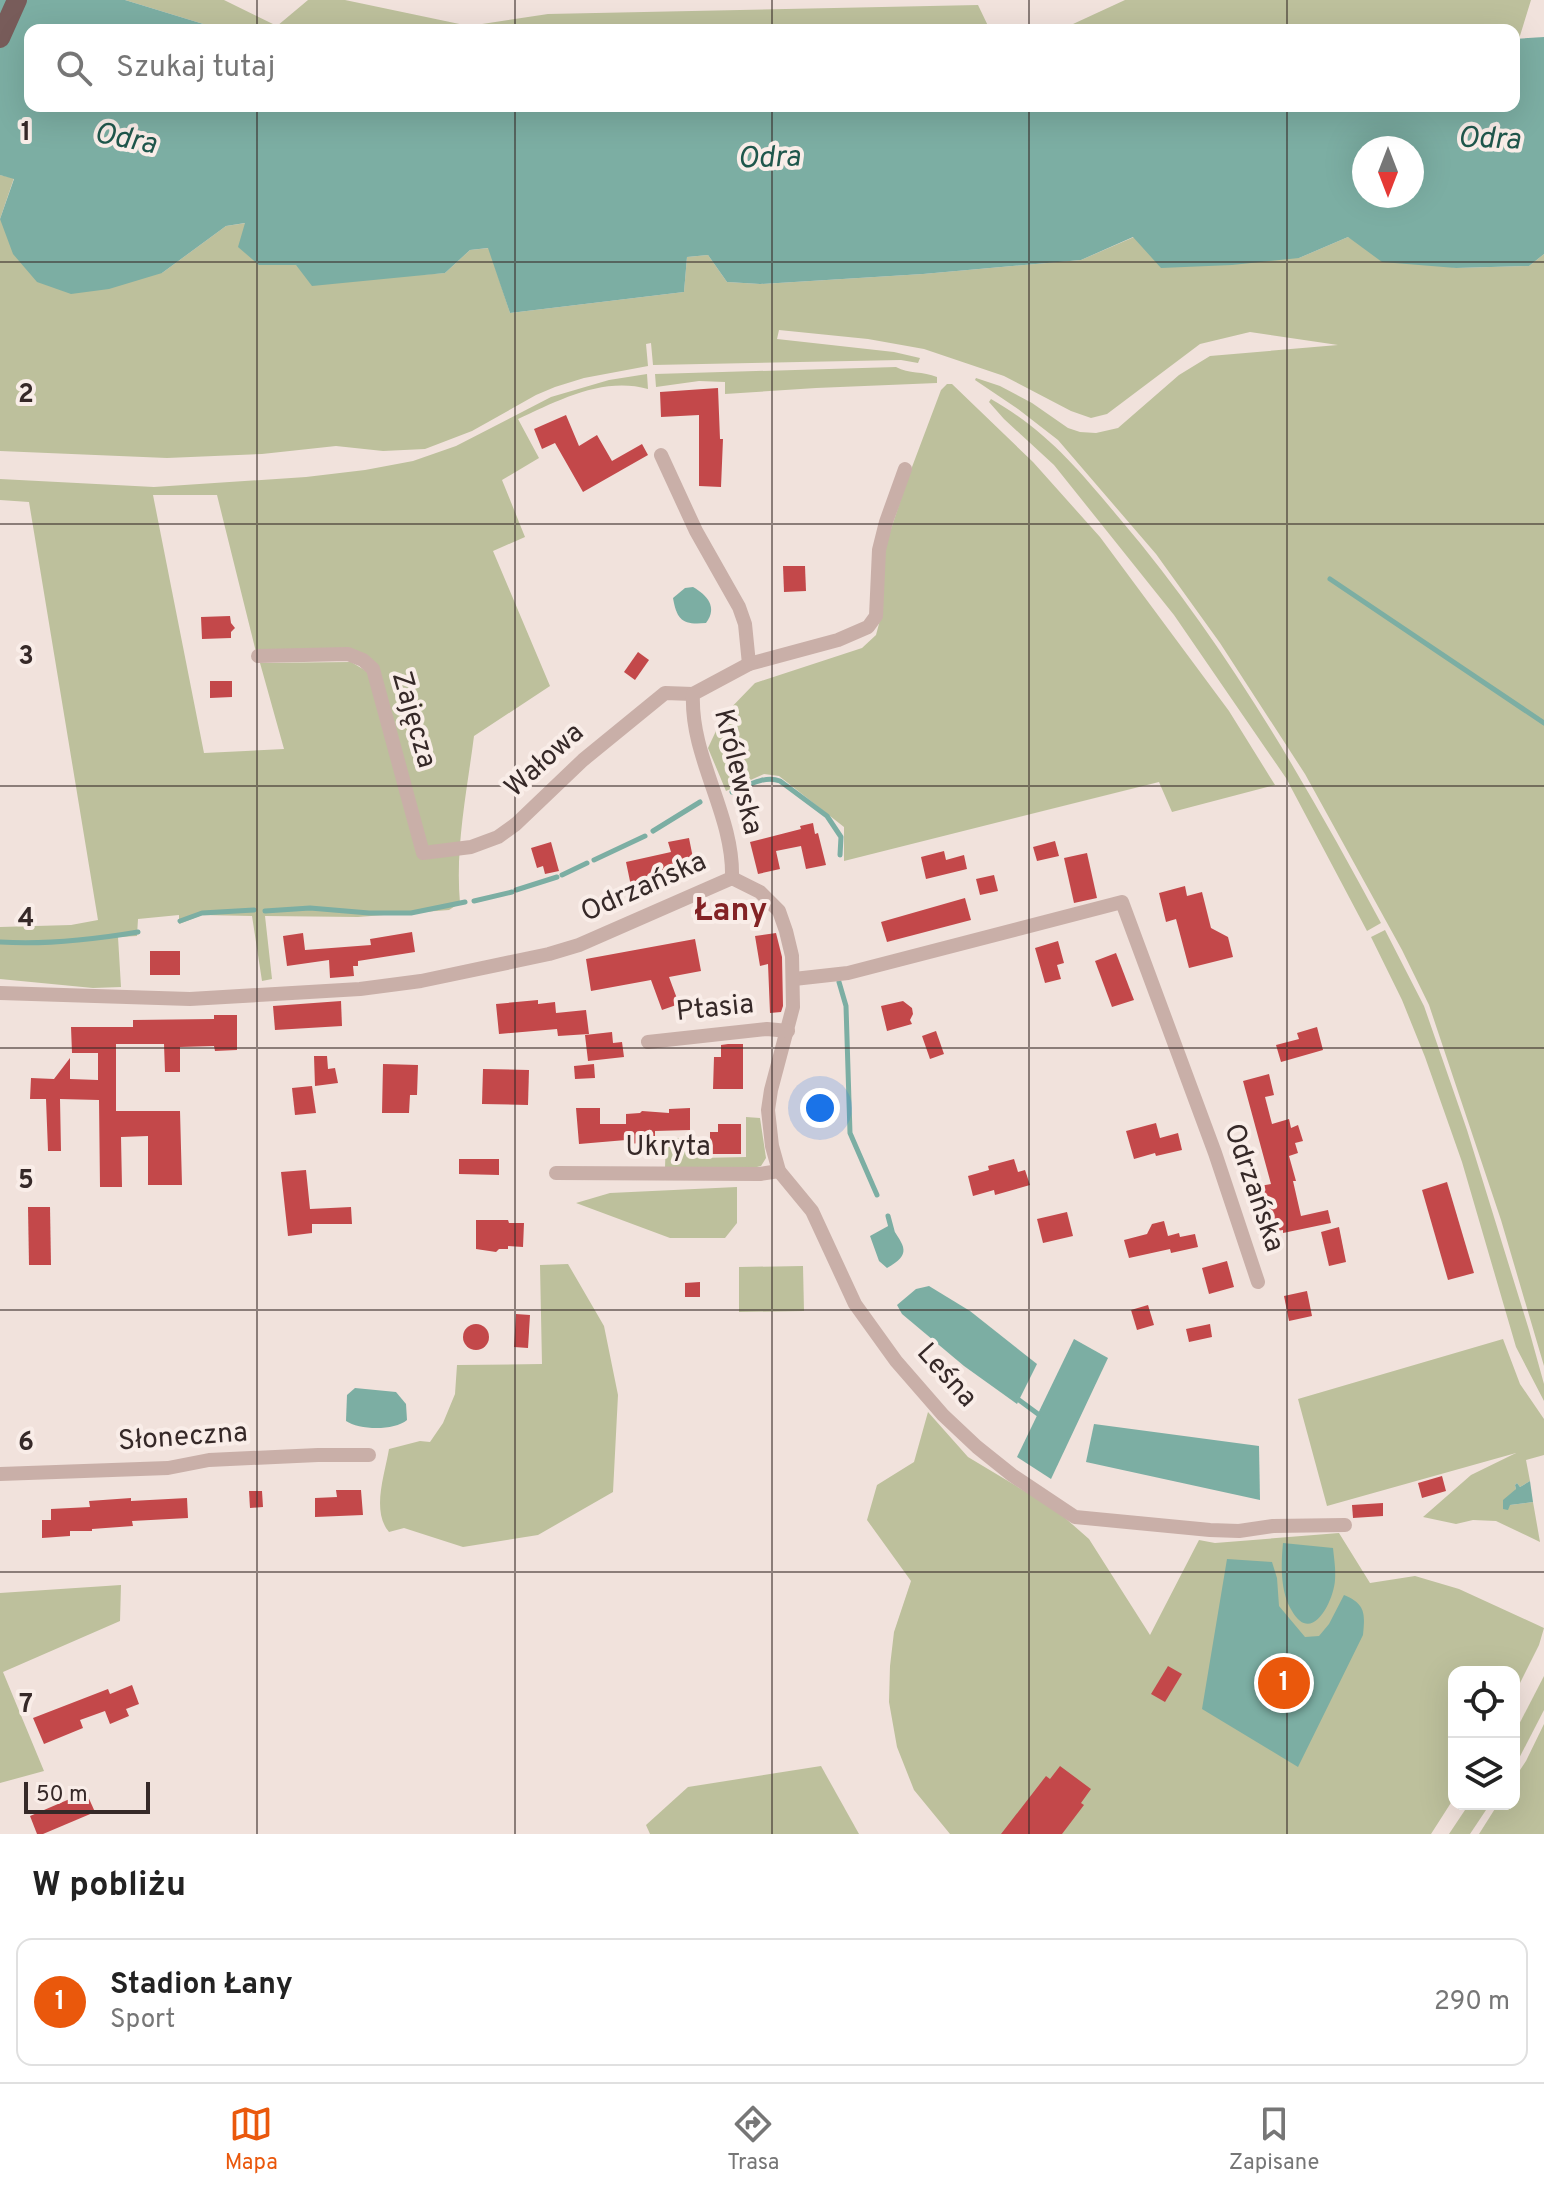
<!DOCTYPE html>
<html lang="pl">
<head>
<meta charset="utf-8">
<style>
  :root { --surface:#fff; --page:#f6f6f6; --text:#222; --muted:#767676; --line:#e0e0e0; --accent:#ea580c }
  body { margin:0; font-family:Overpass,sans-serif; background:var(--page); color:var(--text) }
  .controls { position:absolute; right:24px; bottom:24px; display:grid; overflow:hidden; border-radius:16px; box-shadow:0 8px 32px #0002 }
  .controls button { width:72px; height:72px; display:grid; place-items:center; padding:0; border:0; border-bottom:2px solid var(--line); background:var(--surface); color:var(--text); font:40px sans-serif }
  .compass { position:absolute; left:1352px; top:136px; width:72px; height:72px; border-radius:50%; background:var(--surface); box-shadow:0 8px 32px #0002; rotate:180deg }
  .scale { position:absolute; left:24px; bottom:20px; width:126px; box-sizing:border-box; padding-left:8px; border:4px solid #362928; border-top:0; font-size:22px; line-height:28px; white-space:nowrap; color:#362928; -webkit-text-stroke:6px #f9ede8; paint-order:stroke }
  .you { position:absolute; left:820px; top:1108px; width:28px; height:28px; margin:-20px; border:6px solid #fff; border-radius:50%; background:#1a73e8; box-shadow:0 0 0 12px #1a73e833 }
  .badge { display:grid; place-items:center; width:52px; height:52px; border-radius:50%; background:var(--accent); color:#fff; font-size:26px; font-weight:700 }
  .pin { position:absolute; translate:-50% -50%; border:4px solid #fff; box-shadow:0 2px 8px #0006 }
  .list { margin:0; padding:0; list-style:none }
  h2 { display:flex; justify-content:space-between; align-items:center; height:104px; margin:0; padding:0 32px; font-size:34px }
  h2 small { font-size:26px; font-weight:400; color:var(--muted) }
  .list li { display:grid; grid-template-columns:52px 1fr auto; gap:24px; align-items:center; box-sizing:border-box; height:128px; margin:0 16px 16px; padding:0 16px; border:2px solid var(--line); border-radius:16px }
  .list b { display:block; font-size:30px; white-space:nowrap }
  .list p { margin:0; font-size:26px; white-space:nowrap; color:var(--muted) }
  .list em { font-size:26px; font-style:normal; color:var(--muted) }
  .icon { flex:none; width:44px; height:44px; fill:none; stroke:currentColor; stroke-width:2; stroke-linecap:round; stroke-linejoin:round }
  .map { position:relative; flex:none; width:1544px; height:1834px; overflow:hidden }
  .search { position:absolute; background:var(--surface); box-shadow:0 8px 32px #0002; left:24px; right:24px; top:24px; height:88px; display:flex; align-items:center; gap:20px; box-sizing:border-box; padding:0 28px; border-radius:16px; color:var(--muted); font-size:30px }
  .sheet { height:248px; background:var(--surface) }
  nav { display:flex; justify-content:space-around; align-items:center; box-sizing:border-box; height:112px; border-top:2px solid var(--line); background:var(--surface); font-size:22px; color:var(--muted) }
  nav a { display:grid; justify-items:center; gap:4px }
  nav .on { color:var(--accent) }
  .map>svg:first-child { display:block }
  .green { fill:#bdc09c; fill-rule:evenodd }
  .water { fill:#7caea3; fill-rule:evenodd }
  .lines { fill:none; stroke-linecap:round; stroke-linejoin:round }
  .stream { stroke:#7caea3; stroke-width:5 }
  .building { fill:#c3484a }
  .minor { stroke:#c9afa8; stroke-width:14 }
  .primary { stroke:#785c5a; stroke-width:20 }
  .grid { fill:none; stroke:#362928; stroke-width:2; stroke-opacity:0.55 }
  .labels { text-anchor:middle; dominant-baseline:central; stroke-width:8; stroke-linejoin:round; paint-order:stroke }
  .street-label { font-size:28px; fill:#362928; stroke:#f9ede8 }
  .water-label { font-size:30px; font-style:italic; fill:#1f574c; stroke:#f9ede8 }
  .quarter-label { font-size:32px; font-weight:bold; fill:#832325; stroke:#f9ede8 }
  .grid-label { font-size:26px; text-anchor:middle; font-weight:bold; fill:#362928; stroke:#f9ede8; stroke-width:8; stroke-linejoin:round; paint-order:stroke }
</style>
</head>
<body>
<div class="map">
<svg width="1544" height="1834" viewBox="0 0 1544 1834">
  <rect width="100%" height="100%" fill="#f1e2dc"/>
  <!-- green -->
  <g class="green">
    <path d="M125,0H224L277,26L308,0H345L469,26L548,14L978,5L990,30H223Z"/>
    <path d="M1125,0H1531L1519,39H1514V30H1399L1378,28L1332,30H1060Z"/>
    <path d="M0,175L14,178L0,219L162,273L226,226L246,223L239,247L260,265H296L404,276L445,273L470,250L489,248L510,313L684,292L687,257L708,255L727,282L760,284L923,274L1081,260L1134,237L1299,258L1348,237L1456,268L1529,266L1544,254V1366L1501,1220L1429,1005L1402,950L1305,774L1220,643L1156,554L1058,440L1018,409L975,380L976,378L1000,386L1032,403L1068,428L1080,432L1096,433L1118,428L1179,375L1210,356L1338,345L1250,332L1200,344L1107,414L1091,418L1071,411L1004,376L924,349L868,339L779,330L777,339L894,352L920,358L918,363L901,360L653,365L651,343L646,344L648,366L584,378L555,387L536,395L472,431L425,449L383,451L336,446L262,454L167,458L0,451Z"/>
    <path d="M896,367C909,374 923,371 937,377V383L816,388L725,394V382L699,381L656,387L655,374Z"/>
    <path d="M647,374L648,389C603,376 557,401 518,419L539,458L502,480L525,537L493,551L550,686L474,736C467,791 455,848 460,903L449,910L358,917L265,916L272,979L262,981L252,916L202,915L179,924V915L138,919L137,936L118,937L121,987L93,988L0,979V927L71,925L98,920L29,502L0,500V479L154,487L306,477L365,470L413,461L456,446L551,397L609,380ZM153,495H217L256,652L372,660L368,672L351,662L260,663L284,749L204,753Z"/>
    <path d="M947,384H952L1033,462L1100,537L1229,711L1275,785L1172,812L1159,782L844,861V827L779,776L764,774L726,791L708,748L723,716L755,683L862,648L876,635L880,620L884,550L909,475L941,390Z"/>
    <path d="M991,399C1047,431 1079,470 1120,519C1224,641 1305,782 1381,923L1367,931L1286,778L1174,615L1054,465L1004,419L989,402Z"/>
    <path d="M1385,930L1424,1006L1467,1130L1529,1330L1544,1384V1401L1516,1347L1462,1162L1425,1057L1402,1000L1371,937Z"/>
    <path d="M746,1117L760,1118L766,1158L761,1166L753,1168H665L666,1138H698L700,1158L746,1157Z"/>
    <path d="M737,1187V1223L725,1238H670L576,1203L610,1193Z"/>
    <path d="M568,1264L604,1326L618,1395L613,1492L538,1535L463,1547L404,1528L389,1532C371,1511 385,1474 389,1449L420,1441L430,1442L443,1423L455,1394L457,1365L542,1364L540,1265Z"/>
    <path d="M803,1266L804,1311L739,1312V1267Z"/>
    <path d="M1503,1339L1520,1384L1544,1419V1455L1526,1460L1530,1481L1520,1487L1517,1483L1515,1485L1516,1489L1510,1505L1533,1502L1540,1542L1496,1521L1473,1520L1456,1524L1423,1517L1471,1475L1516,1453L1327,1506L1298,1399Z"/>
    <path d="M928,1412L968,1457L1056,1510L1089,1539L1150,1635L1199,1540L1215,1543L1339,1533L1370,1583L1415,1576L1459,1589L1544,1628L1539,1645L1514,1695V1672H1454V1798L1431,1834H950L914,1790L897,1747L889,1702L890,1666L894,1632L911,1581L867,1520L877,1485L914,1462Z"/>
    <path d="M121,1585L120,1621L3,1672L44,1771L0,1783V1593Z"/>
    <path d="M1544,1676V1710L1514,1768V1734Z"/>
    <path d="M1544,1724V1834H1479L1498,1804H1514V1779L1526,1761Z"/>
    <path d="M821,1766L859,1834H650L646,1825L688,1787Z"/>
    <path d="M1469,1804H1490L1470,1834H1449Z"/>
  </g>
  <!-- water -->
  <g class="water">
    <path d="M0,0H125L223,30H30V106H1514V39L1544,37V254L1529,266L1456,268L1382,262L1348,237L1299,258L1232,265L1161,268L1133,237L1081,260L923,274L760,284L727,282L708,255L687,257L684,292L510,313L488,248L470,250L445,273L312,286L296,265H259L238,247L245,223L226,226L162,273L109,289L71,294L37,282L13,254L0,219L14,179L0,175ZM1364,148H1412V196H1364Z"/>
    <path d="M693,587C707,595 718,607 706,623C683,625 677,621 673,598L685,588Z"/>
    <path d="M890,1225C905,1247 912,1254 887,1268L879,1261L870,1236Z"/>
    <path d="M929,1286L970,1311L1037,1364L1017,1404L964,1366L902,1314L897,1305L916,1289Z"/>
    <path d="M1074,1339L1108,1358L1051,1479L1017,1457Z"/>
    <path d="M355,1388L396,1392L406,1404L407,1420C394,1431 359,1430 346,1421L347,1395Z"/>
    <path d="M1094,1424L1259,1446L1260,1500L1086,1462Z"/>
    <path d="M1530,1481L1533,1502L1510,1505L1508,1510L1503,1509V1500L1516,1489L1515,1485L1517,1483L1520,1487Z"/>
    <path d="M1283,1543L1333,1548C1334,1558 1336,1570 1335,1580C1334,1600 1312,1646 1292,1611C1280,1592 1281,1564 1283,1543Z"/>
    <path d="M1227,1559L1272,1562L1277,1578L1279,1606L1305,1637L1319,1636L1329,1624L1344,1595C1366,1604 1365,1614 1363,1635L1298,1767L1202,1709Z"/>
  </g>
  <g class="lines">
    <!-- stream -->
    <g class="stream">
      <path d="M1330,579L1544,723"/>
      <path d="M732,792C747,786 764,775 780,781L827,816L841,837L840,855"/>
      <path d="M653,831L700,802"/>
      <path d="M594,860L645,836"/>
      <path d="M562,875L587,863"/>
      <path d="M516,890L557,877"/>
      <path d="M474,901L512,892"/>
      <path d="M265,911L310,908L369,913H411L465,902"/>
      <path d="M180,921L202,913L254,910"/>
      <path d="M0,942C47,945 91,940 138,932"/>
      <path d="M839,982L846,1006L850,1133L877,1195"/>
      <path d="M888,1216L892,1231"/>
      <path d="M1019,1400L1038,1414"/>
    </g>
  </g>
  <!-- building -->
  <g class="building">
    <path d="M718,388L720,439H723L721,487L699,486V415L661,417L660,392Z"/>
    <path d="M566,415L579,446L597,435L612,461L642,444L648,455L583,492L555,443L542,449L534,429Z"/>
    <path d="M783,566H805L806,591L784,592Z"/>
    <path d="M230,616L231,623L235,628L231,632V638L202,639L201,617Z"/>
    <path d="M638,652L649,660L635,680L624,672Z"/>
    <path d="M210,681H232V697L210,698Z"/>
    <path d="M813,823L815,834L818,833L826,865L806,869L801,846L776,851L780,869L758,874L750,842L801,829L800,826Z"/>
    <path d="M689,838L694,863L654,872L656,881L631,886L626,862L671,852L668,842Z"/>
    <path d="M1055,841L1059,856L1037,861L1033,847Z"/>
    <path d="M551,842L559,871L545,874L543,866L537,868L531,848Z"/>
    <path d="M944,851L946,860L964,855L967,869L926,879L921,857Z"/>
    <path d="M1087,853L1097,898L1074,903L1064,858Z"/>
    <path d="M994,875L998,891L980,895L976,879Z"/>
    <path d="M1185,886L1187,896L1202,892L1211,928L1228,937L1233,957L1189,968L1176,919L1166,922L1159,893Z"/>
    <path d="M965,898L971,920L887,942L881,922Z"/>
    <path d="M412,932L415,952L358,961V966H353L354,976L330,978L329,960L287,966L283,936L303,933L305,950L371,945L370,939Z"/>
    <path d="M776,933L782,957L783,1006L781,1012L770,1013L768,964L760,966L755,936Z"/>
    <path d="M695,939L701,971L669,977L679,1004L662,1010L651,980L591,991L586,959Z"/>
    <path d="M1058,941L1064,963L1057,965L1061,979L1045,983L1035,948Z"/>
    <rect x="150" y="951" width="30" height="24"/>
    <path d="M1116,953L1134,1000L1112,1007L1095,961Z"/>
    <path d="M538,1000V1004L555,1002L556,1013L586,1010L589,1034L558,1036L557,1029L499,1034L496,1004Z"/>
    <path d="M341,1001L342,1026L275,1030L273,1006Z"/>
    <path d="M903,1001L912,1008L913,1014L910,1020L912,1024L887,1031L881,1006Z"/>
    <path d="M214,1015H237V1050L215,1051L214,1046L180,1047V1072H165L164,1044H116V1111H180L182,1185H148V1136L121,1137L122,1187H100L99,1100L60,1099L61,1151H48L46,1099H30L31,1078L54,1079L70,1058V1079L98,1080V1053H72L71,1027H133V1020L214,1019Z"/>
    <path d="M1317,1027L1323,1050L1281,1062L1276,1045L1299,1039L1297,1033Z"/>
    <path d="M936,1031L944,1054L930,1059L922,1036Z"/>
    <path d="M612,1032L613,1043L622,1042L624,1057L588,1061L585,1035Z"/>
    <path d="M728,1044H743V1089H713L714,1057H721V1045Z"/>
    <path d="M314,1056H327L328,1069L335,1068L338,1083L315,1086Z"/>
    <path d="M383,1064L418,1065L417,1095H410L409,1113H382Z"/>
    <path d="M594,1064L595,1078L575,1079L574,1066Z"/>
    <path d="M483,1069L529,1070L528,1105L482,1104Z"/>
    <path d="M1269,1074L1274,1095L1265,1097L1272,1124L1289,1119L1291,1128L1298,1125L1303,1141L1295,1143L1298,1153L1289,1156L1296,1181H1293L1301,1216L1328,1210L1331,1223L1283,1233V1230L1276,1231L1274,1219L1269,1220L1260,1186L1271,1184L1243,1081Z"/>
    <path d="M312,1086L316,1113L295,1115L292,1088Z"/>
    <path d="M576,1108H600V1124H626V1114L640,1113L642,1111L669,1113V1109L690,1108V1130L655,1131V1139H642V1143L626,1144V1140L579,1144Z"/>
    <path d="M1156,1123L1160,1138L1178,1133L1182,1150L1156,1156L1155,1153L1134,1159L1126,1131Z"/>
    <path d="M718,1124H741V1154H710V1132H718Z"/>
    <path d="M459,1159H499V1175L459,1174Z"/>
    <path d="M1014,1159L1018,1172L1025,1170L1030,1185L995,1195L994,1190L973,1196L968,1176L989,1170L988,1166Z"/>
    <path d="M306,1170L310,1209L351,1207L352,1224H312V1233L288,1236L281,1172Z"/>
    <path d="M1447,1182L1474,1273L1448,1280L1422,1190Z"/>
    <path d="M28,1207H50L51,1265H29Z"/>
    <path d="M1067,1212L1073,1236L1043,1243L1037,1219Z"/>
    <path d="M476,1220H508L509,1223H524L523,1247L508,1246V1249H499L496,1252L476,1249Z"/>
    <path d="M1164,1221L1168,1236L1179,1233L1180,1237L1195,1234L1198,1247L1171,1253L1170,1249L1129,1258L1124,1240L1147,1234L1152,1224Z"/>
    <path d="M1339,1227L1346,1262L1329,1266L1321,1232Z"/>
    <path d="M1227,1261L1234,1287L1209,1294L1202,1268Z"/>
    <path d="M700,1282V1297H685V1283Z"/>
    <path d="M1307,1291L1312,1316L1289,1321L1284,1296Z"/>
    <path d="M1148,1305L1154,1325L1137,1330L1131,1310Z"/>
    <path d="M516,1314L530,1315L528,1348L514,1347Z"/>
    <path d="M1210,1324L1212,1337L1189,1342L1186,1329Z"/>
    <circle cx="476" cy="1337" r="13"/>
    <path d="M1442,1476L1446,1491L1422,1498L1418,1483Z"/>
    <path d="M336,1490H361L363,1515L315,1517V1498L337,1497Z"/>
    <path d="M249,1491H262L263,1507L250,1508Z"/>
    <path d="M131,1498V1501L187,1498L188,1518L132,1521L133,1526L92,1529V1531H70V1536L42,1538V1520H51V1509L90,1507L89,1501Z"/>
    <path d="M1383,1503V1516L1353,1518L1352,1505Z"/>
    <path d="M1168,1666L1182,1674L1165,1702L1151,1694Z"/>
    <path d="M132,1685L139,1704L126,1709L129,1716L110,1724L105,1711L80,1720L83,1728L44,1744L33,1718L108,1689L110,1694Z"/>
    <path d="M1060,1766L1091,1789L1081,1803L1084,1805L1062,1834H1001L1046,1776L1050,1779Z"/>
    <path d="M86,1792L95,1812L43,1834H37L30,1816Z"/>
  </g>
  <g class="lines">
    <!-- minor -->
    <g class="minor">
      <path d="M661,455L696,531L739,607L745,624L749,664"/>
      <path d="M258,656L348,654L363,660L373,669L423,853L471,847L498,837L516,824L583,760L665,693L693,694"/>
      <path d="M732,878C734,814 690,758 693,694L749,664L838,640L868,627L876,616L879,550L886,522L905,469"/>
      <path d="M794,979L848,973L1122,902L1215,1153L1258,1282"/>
      <path d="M0,993L190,999L360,989L421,981L549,954L579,945L732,878L760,892L779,911L786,931L792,956L793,1007L771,1090L768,1110L772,1146L779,1171L812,1211L855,1304L896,1361L943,1415L977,1447L1012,1475L1075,1517L1210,1530L1239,1531L1273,1526L1345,1525"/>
      <path d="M648,1042L767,1029L788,1031"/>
      <path d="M556,1173L760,1174L779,1171"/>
      <path d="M0,1474L168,1468L209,1460L318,1455H369"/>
    </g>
    <!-- primary -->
    <path class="primary" d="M0,38L17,0"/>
  </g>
  <!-- grid -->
  <path class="grid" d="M257,0V30M515,0V30M772,0V30M1029,0V30M1287,0V30M257,106V1834M515,106V1834M772,106V1834M1029,106V1834M1287,106V1834M0,262H1544M0,524H1544M0,786H1544M0,1048H1544M0,1310H1544M0,1572H1544"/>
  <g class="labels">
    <!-- street labels -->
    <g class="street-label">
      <text transform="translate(413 720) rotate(74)">Zajęcza</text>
      <text transform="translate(545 761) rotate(-42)">Wałowa</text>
      <text transform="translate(737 772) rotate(76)">Królewska</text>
      <text transform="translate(644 888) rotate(-24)">Odrzańska</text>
      <text transform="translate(715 1009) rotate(-6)">Ptasia</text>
      <text x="668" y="1148">Ukryta</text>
      <text transform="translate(1253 1188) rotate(71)">Odrzańska</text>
      <text transform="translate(946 1376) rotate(48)">Leśna</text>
      <text transform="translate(183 1438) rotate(-4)">Słoneczna</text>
    </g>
    <!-- water labels -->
    <g class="water-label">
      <text transform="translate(125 140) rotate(11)">Odra</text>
      <text transform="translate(1489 140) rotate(2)">Odra</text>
      <text transform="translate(769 159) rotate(-2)">Odra</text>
    </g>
    <!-- quarter labels -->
    <g class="quarter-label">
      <text x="731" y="912">Łany</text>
    </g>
  </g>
  <g class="grid-label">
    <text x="26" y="140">1</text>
    <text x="26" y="402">2</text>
    <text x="26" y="664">3</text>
    <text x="26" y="926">4</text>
    <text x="26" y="1188">5</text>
    <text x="26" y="1450">6</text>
    <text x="26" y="1712">7</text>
  </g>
</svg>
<div class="controls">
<button><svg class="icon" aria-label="locate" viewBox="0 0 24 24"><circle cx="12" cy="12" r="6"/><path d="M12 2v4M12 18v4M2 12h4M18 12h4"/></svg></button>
<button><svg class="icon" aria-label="layers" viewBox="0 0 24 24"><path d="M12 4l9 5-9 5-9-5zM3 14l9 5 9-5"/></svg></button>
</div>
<svg class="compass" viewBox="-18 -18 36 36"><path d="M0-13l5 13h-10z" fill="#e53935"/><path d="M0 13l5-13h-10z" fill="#767676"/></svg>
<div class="scale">50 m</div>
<div class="you"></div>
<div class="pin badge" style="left:1284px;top:1683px">1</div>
<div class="search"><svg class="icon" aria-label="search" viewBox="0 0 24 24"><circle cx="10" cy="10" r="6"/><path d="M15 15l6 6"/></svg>Szukaj tutaj</div>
</div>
<section class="sheet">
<h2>W pobliżu<small></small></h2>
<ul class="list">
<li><span class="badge">1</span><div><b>Stadion Łany</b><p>Sport</p></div><em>290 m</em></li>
</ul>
</section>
<nav>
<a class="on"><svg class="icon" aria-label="map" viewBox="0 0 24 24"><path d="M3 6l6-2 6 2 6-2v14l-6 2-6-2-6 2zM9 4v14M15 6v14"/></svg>Mapa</a>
<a><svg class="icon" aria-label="directions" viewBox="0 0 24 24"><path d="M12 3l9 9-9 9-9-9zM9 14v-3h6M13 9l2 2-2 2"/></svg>Trasa</a>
<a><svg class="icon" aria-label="saved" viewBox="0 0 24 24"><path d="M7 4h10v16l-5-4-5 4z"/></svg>Zapisane</a>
</nav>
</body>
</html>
